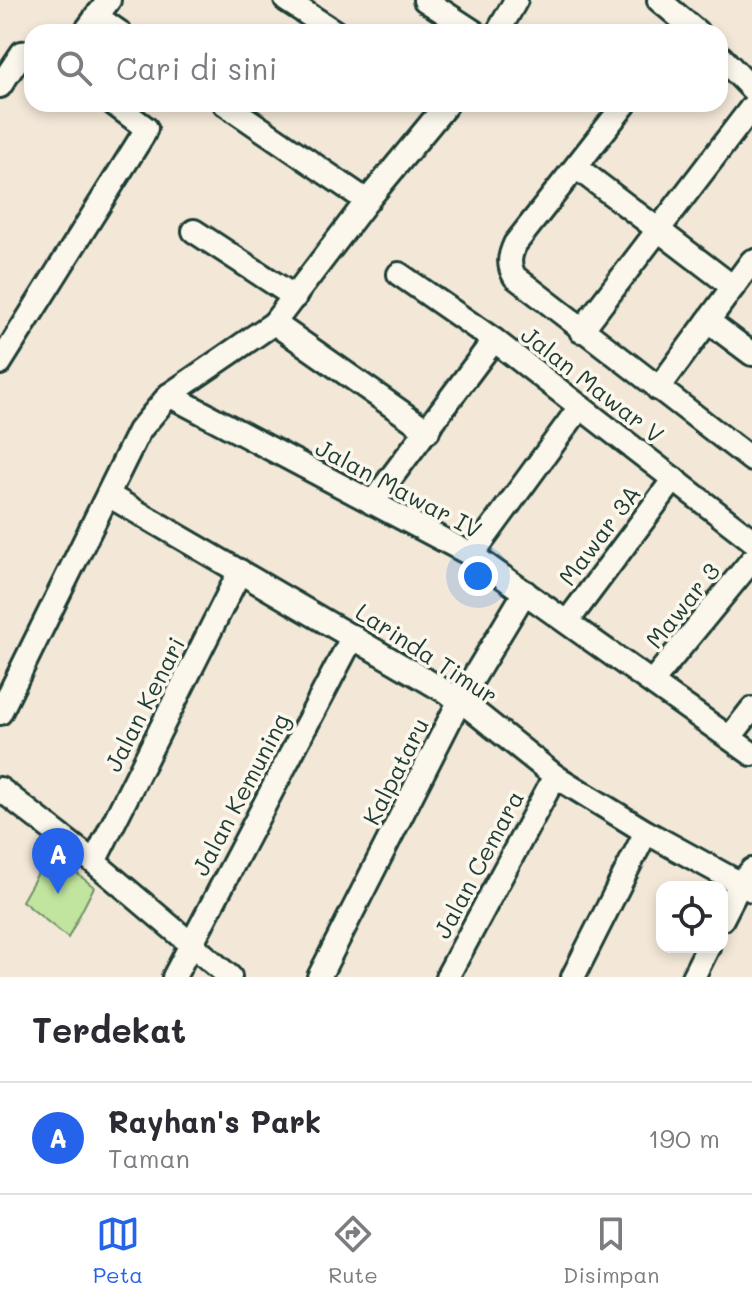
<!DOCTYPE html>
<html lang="id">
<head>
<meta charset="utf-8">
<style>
  :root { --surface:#fff; --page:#f7f7f7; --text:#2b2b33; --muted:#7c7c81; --line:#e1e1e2; --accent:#2563eb }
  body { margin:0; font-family:Mali,sans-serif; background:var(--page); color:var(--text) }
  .controls { position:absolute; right:24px; bottom:24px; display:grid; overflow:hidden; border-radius:16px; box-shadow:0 4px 12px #0003 }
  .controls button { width:72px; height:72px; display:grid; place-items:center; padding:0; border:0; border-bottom:2px solid var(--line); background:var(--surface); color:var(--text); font:40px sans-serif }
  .you { position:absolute; left:478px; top:576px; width:28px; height:28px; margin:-20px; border:6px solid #fff; border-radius:50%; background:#1a73e8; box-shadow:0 0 0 12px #1a73e833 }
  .badge { display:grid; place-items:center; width:52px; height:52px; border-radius:50%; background:var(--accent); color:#fff; font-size:26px; font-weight:700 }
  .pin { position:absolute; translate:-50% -66px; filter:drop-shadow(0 2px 4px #0008) }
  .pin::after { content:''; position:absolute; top:42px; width:28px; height:24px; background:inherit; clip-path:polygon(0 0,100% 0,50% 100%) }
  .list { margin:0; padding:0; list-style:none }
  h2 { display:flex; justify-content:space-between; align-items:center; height:104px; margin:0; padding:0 32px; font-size:34px }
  h2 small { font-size:26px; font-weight:400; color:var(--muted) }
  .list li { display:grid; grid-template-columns:52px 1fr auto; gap:24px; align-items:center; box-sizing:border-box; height:112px; padding:0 32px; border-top:2px solid var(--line) }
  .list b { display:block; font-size:30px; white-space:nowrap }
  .list p { margin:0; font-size:26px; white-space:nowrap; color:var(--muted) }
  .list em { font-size:26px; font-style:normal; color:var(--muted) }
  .icon { flex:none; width:44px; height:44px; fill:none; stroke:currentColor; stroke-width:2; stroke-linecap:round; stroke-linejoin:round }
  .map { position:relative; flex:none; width:752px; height:977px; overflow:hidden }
  .search { position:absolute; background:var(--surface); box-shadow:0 4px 12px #0003; left:24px; right:24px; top:24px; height:88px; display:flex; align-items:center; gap:20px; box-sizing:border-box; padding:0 28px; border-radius:24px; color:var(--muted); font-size:30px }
  .sheet { height:216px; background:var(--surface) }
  nav { display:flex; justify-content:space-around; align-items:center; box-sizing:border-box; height:112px; border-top:2px solid var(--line); background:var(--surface); font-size:22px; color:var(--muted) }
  nav a { display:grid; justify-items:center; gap:4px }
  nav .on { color:var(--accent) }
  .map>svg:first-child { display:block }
  .green { fill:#c1e59e; stroke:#709169; stroke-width:2 }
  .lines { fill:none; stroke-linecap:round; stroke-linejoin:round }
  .minor-casing { stroke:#1f3d34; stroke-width:28 }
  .minor { stroke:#fbf7ec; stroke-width:22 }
  .labels { text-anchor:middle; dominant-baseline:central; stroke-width:7; stroke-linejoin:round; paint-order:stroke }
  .street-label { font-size:24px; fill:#1f3d34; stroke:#fbf7ec }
</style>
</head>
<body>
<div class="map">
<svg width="752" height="977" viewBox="0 0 752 977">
  <rect width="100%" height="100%" fill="#f3e8d8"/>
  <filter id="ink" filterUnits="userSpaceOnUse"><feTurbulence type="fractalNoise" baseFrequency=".0125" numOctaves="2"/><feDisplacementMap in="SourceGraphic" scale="16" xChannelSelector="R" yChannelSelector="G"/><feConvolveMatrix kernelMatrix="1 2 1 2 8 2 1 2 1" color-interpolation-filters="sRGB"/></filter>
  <g filter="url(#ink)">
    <!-- green -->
    <path class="green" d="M50,852L94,887L68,938L22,901Z"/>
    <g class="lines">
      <!-- minor casing -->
      <g class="minor-casing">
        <g id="minor">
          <path d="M286,0L335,32"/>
          <path d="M425,0L474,32"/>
          <path d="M659,0L697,32"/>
          <path d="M96,16L119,32"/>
          <path d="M85,32L109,0"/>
          <path d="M498,32L516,0"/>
          <path d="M720,56L752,89"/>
          <path d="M0,86L22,53L32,52"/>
          <path d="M225,104L367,201"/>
          <path d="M625,104L515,244C509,257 508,265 515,277L752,460"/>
          <path d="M576,167L733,287"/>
          <path d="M194,231L295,297"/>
          <path d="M399,274L494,340L752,540"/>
          <path d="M708,321L752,354"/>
          <path d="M274,323L428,431"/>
          <path d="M581,331L752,107"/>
          <path d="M0,363L143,135L146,128L114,104"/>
          <path d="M658,389L752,261"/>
          <path d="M169,395L472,555L752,754"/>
          <path d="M108,495L460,700L555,776L646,832L752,890"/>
          <path d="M372,503L494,340"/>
          <path d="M472,555L580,407"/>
          <path d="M567,622L674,479"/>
          <path d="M652,682L752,560"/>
          <path d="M0,713L139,431L169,395L274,323L367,201L447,104"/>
          <path d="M730,737L752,709"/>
          <path d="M0,789L94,862L230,977"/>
          <path d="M94,862L240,571"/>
          <path d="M722,919L740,884L752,870"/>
          <path d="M174,977L353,636"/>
          <path d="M319,977L460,700L525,592"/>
          <path d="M447,977L555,776"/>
          <path d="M573,977L646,832"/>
          <path d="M693,977L708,947"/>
        </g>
      </g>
      <!-- minor -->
      <use href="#minor" class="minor"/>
    </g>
  </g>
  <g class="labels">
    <!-- street labels -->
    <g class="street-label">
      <text transform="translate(593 384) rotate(38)">Jalan Mawar V</text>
      <text transform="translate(399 488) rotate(28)">Jalan Mawar IV</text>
      <text transform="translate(599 535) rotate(-53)">Mawar 3A</text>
      <text transform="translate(682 605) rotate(-51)">Mawar 3</text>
      <text transform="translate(427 653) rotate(33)">Larinda Timur</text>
      <text transform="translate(144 704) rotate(-63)">Jalan Kenari</text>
      <text transform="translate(395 771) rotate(-63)">Kalpataru</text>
      <text transform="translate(240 794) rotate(-62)">Jalan Kemuning</text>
      <text transform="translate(478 864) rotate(-62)">Jalan Cemara</text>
    </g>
  </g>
</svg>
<div class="controls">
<button><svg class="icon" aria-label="locate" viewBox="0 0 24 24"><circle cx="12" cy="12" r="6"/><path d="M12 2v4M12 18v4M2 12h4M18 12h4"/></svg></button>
</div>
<div class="you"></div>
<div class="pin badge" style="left:58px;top:894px">A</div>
<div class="search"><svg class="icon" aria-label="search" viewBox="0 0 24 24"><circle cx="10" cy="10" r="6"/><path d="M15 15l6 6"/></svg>Cari di sini</div>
</div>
<section class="sheet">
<h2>Terdekat<small></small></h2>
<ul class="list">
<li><span class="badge">A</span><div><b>Rayhan's Park</b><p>Taman</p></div><em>190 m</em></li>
</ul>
</section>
<nav>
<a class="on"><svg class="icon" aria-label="map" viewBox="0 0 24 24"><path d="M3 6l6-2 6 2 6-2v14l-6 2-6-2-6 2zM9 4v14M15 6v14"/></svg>Peta</a>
<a><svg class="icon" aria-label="directions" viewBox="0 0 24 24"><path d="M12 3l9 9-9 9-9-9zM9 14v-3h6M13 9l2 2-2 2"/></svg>Rute</a>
<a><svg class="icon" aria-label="saved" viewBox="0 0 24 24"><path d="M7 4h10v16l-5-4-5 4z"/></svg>Disimpan</a>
</nav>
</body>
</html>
